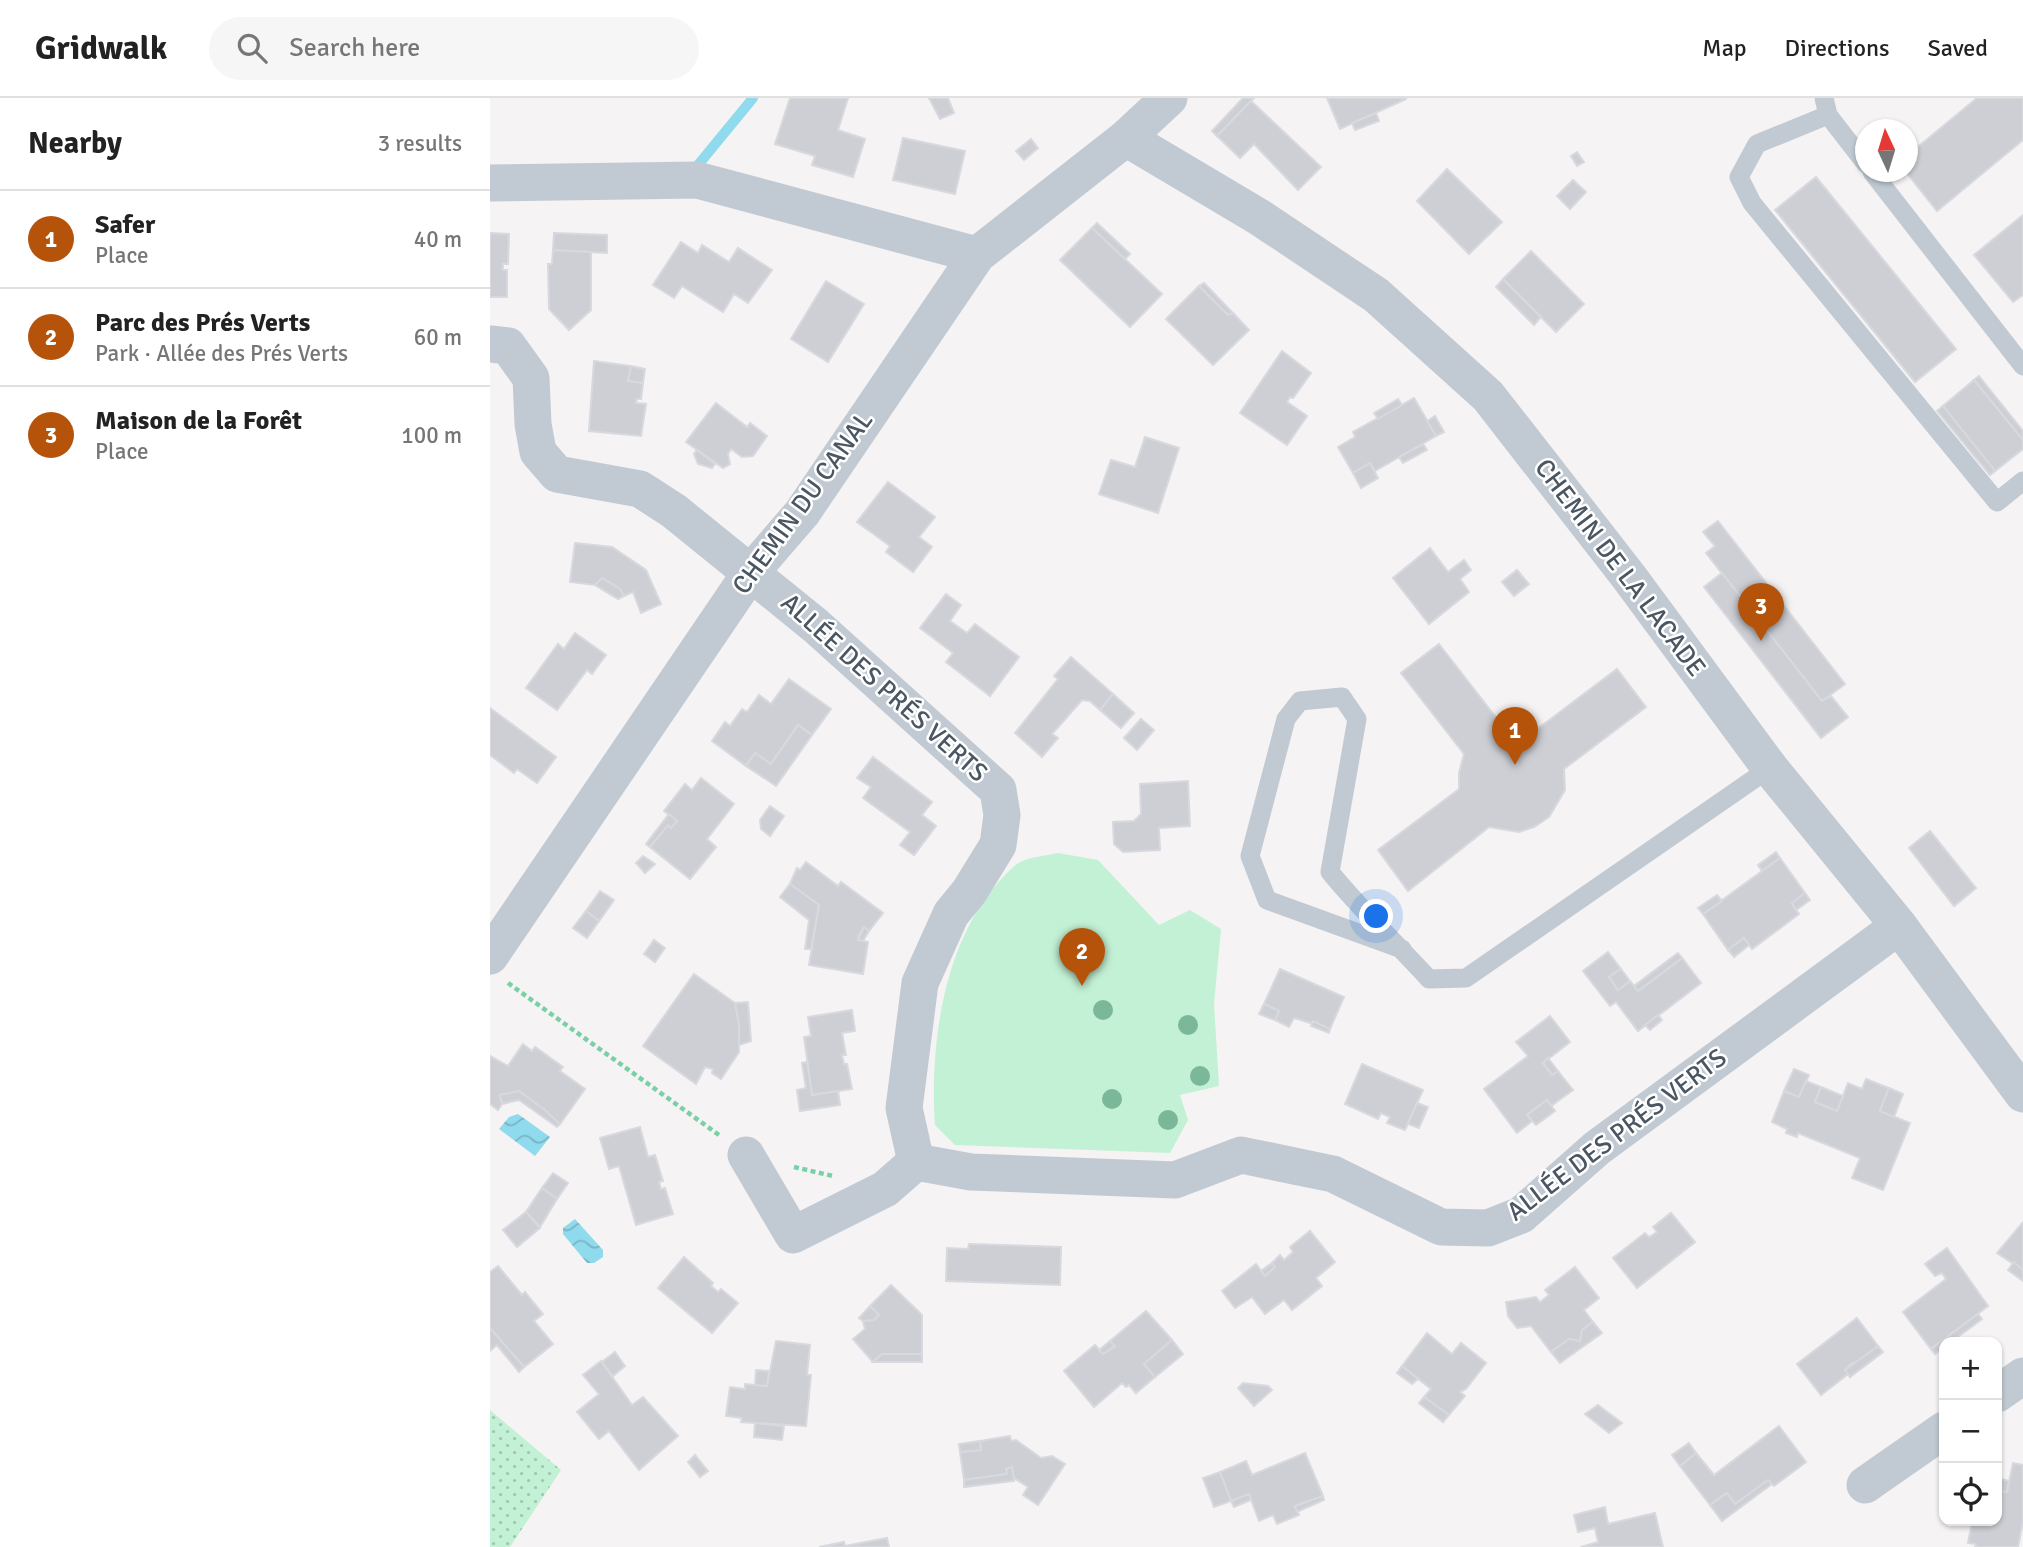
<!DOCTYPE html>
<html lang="en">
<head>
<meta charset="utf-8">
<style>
  :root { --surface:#fff; --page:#f6f6f6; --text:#222; --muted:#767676; --line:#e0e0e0; --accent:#b45309 }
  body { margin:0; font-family:Signika,sans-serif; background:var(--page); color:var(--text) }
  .controls { position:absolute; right:21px; bottom:21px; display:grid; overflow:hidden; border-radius:14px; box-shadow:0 2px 5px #0004 }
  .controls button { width:63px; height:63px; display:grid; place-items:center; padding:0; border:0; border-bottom:2px solid var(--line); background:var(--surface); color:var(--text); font:35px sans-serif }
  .compass { position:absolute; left:1365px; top:21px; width:63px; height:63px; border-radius:50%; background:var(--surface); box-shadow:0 2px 5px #0004; rotate:356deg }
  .you { position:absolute; left:887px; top:819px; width:24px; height:24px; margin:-18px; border:5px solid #fff; border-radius:50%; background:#1a73e8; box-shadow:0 0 0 10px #1a73e833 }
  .badge { display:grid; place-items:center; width:46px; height:46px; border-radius:50%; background:var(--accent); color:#fff; font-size:23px; font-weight:700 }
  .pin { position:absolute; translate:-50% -58px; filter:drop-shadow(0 2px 4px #0008) }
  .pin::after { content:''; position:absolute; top:37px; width:24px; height:21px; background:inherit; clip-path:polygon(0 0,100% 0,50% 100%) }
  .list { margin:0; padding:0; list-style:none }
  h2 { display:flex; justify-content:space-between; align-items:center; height:91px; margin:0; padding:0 28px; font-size:30px }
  h2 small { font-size:23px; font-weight:400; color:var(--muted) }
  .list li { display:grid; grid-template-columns:46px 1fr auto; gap:21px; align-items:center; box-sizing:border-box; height:98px; padding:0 28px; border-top:2px solid var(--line) }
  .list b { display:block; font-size:26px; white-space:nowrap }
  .list p { margin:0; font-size:23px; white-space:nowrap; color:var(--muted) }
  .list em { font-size:23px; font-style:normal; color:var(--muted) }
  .icon { flex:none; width:38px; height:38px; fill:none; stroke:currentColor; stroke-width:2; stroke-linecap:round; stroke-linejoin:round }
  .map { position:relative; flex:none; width:1533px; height:1449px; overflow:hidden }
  header { display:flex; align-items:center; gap:42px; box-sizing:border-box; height:98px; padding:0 35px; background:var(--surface); border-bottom:2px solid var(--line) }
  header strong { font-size:33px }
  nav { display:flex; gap:38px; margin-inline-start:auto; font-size:24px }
  .search { width:490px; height:63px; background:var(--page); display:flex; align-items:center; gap:18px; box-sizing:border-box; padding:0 24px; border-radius:38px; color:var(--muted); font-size:26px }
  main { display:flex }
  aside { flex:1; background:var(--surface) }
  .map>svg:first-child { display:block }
  .grass { fill:url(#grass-dots) }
  .park { fill:#c3f1d5 }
  .water { fill:url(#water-waves) }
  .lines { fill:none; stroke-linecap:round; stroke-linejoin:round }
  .stream { stroke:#90daee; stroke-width:10 }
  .building { fill:#cdcfd5; stroke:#d7d9de; stroke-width:2 }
  .path { stroke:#7ad0a6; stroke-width:4.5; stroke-dasharray:5 3.5; stroke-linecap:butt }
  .service { stroke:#c1cad2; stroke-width:19 }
  .minor { stroke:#c1cad2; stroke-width:37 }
  .tree { fill:#7bb799 }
  .labels { text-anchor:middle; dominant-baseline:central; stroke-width:5; stroke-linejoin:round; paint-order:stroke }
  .street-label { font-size:26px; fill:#4a5661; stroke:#fff }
</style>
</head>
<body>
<header>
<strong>Gridwalk</strong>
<div class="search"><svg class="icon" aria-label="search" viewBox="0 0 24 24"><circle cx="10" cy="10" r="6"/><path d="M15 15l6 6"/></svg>Search here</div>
<nav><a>Map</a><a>Directions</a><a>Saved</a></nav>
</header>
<main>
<aside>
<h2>Nearby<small>3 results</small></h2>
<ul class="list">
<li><span class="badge">1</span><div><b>Safer</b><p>Place</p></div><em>40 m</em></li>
<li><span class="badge">2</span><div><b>Parc des Prés Verts</b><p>Park · Allée des Prés Verts</p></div><em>60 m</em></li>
<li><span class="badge">3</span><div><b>Maison de la Forêt</b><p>Place</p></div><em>100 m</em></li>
</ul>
</aside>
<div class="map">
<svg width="1533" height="1449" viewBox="0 0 1533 1449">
  <defs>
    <pattern id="grass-dots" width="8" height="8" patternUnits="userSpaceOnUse" patternTransform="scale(1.75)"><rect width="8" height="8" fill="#c3f1d5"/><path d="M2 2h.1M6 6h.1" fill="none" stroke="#a0c6b0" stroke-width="1.8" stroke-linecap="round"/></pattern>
    <pattern id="water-waves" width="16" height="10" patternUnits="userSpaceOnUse" patternTransform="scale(1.75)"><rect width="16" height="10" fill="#90daee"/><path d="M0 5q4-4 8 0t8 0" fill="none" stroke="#78b4c4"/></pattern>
  </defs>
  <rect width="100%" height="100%" fill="#f5f3f3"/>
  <!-- grass -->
  <path class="grass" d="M0,1312L71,1372L20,1449H0Z"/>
  <!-- park -->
  <path class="park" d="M568,755L608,762L669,827L700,812L731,831L724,906L729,988L690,997L698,1022L680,1055L465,1047L445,1027C439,940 456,825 527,766C536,759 556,758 568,755Z"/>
  <!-- water -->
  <g class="water">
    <path d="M28,1016L60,1039L45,1058L9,1031L19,1019Z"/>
    <path d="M85,1121L113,1152V1159L104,1165H97L73,1136V1130Z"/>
  </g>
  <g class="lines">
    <!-- stream -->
    <path class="stream" d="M208,67L263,0"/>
  </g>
  <!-- building -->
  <g class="building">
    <path d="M300,0H358L348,32L375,41L363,79L322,67L325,58L285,46Z"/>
    <path d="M439,0H458L464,15L450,21Z"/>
    <path d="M753,0H764L727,38L722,33Z"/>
    <path d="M837,0H916V1L850,31Z"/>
    <path d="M1487,0H1533V42L1447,113L1416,74L1418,57Z"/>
    <path d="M761,3L831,69L808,92L764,46L750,60L727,38Z"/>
    <path d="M886,15L889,23L865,32L862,25Z"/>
    <path d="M413,40L475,53L465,96L403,82Z"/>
    <path d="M541,41L548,50L534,62L526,53Z"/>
    <path d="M1087,54L1094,64L1087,68L1081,58Z"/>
    <path d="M957,71L1012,124L979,156L927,103Z"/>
    <path d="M1326,79L1466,251L1425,284L1285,112Z"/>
    <path d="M1083,82L1096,94L1080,111L1067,98Z"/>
    <path d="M1533,117V197L1523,204L1484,157Z"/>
    <path d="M607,125L640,156L635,161L602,130Z"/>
    <path d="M602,130L672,196L640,229L570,162Z"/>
    <path d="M0,135L19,136L18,166H13V172H17V199H0Z"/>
    <path d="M64,135L117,137V155L63,152Z"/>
    <path d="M191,144L208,155L212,147L239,164L248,150L282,172L258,205L244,196L233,214L192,188L184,200L163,187Z"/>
    <path d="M63,152L101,154V212L79,232L59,211L58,166H62Z"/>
    <path d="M1041,153L1094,206L1066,234L1013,181Z"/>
    <path d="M1013,181L1051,219L1044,227L1006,189Z"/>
    <path d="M336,183L374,206L338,264L301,241Z"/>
    <path d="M714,185L743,215L738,217L709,188Z"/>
    <path d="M709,188L738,217L743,215L759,232L723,267L676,221Z"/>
    <path d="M792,253L821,275L803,300L800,299L797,304L817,318L797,347L750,315Z"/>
    <path d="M104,263L141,268L138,283L153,285L151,301H147L146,305L156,306L151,338L99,333Z"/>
    <path d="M141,268L155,271L153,285L138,283Z"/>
    <path d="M1489,278L1533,333V342L1484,282Z"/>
    <path d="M1484,282L1533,342V351L1505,373L1453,308Z"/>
    <path d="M924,300L946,338L885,373L880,365L863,375L848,349L865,339L863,334Z"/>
    <path d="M908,301L912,307L888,321L884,315Z"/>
    <path d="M226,305L257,329L260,325L277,338L263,358L252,359L241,351L238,356L240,366L233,370L196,344Z"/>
    <path d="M1453,308L1505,373L1500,377L1447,313Z"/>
    <path d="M945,318L954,334L946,338L937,323Z"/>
    <path d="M655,339L689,350L668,415L609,396L621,362L645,369Z"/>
    <path d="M933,346L937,352L913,365L909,359Z"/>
    <path d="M207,352L225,366L222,370L208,366L204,356Z"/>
    <path d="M880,365L888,380L871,390L863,375Z"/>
    <path d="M398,384L445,419L429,439L442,449L423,474L396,454L400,448L367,424Z"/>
    <path d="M1228,423L1355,586L1332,603L1216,455L1225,448L1213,434Z"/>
    <path d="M85,445L122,449L156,472L171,506L151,515L143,494L134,498L130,491L112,480L105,487L80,484Z"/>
    <path d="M940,450L958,474L974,462L981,472L970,481L979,494L939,526L903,480Z"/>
    <path d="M1027,472L1039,486L1024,498L1012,484Z"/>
    <path d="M1232,475L1332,603L1341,598L1358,619L1331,640L1214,489Z"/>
    <path d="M112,480L130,491L134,498L128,501L105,487Z"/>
    <path d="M456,496L471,507L460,523L477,535L485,526L529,559L500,598L456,564L463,555L430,530Z"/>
    <path d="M85,535L116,557L102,576L97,572L67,612L36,590L68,546L74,551Z"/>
    <path d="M949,546L1012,627L1046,632L1127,571L1156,609L1074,671L1075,692L1059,719L1044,729L1029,734L999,729L918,793L888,752L969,691V675L974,656L911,575Z"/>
    <path d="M581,559L623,596L610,612L600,603L592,602L562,636L568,640L552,659L525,635L568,581L564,578Z"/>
    <path d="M299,581L341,611L322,637L308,627L281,666L265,655L256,668L222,643L235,624L240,628L252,611L257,614L269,597L281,606Z"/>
    <path d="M623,596L644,615L631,630L610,612Z"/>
    <path d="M0,610L66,659L47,685L27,671L24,675L0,657Z"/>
    <path d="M651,621L664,632L647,652L634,640Z"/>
    <path d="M308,627L322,637L286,688L256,668L265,655L281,666Z"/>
    <path d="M383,659L442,704L432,717L446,728L424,757L410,747L420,734L373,700L381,689L367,680Z"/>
    <path d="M211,680L244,706L217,741L226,749L200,781L160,749L178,727L181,730L187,723L174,713L195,686L202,692Z"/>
    <path d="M698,683L700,728L669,730L670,752L633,754L624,746L623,724L644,723L651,716L650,686Z"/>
    <path d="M280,708L294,718L280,738L271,731L270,722Z"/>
    <path d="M179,716L187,723L181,730L178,727L160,749L156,746Z"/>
    <path d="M1440,733L1486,790L1464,808L1419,750Z"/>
    <path d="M1286,754L1290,760L1272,773L1268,767Z"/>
    <path d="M153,758L165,766L155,775L146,765Z"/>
    <path d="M1290,760L1315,795L1302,805L1309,816L1262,851L1254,840L1238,852L1213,816Z"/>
    <path d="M316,764L348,788L351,784L393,815L379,833L374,829L369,837L368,842L378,844L373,876L319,867L329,807L300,786L307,770L310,772Z"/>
    <path d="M300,786L329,807L321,851H315L319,822L290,799Z"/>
    <path d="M110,793L124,802L109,823L96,813Z"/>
    <path d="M1315,795L1320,802L1306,812L1302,805Z"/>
    <path d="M1227,797L1232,803L1213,816L1208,810Z"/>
    <path d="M96,813L109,823L97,840L83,830Z"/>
    <path d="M374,829L379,833L373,843L368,842Z"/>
    <path d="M1254,840L1259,847L1244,859L1238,852Z"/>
    <path d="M164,842L175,850L165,864L154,856Z"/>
    <path d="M1118,854L1131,871L1119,879L1128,892L1140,883L1148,893L1192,860L1211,885L1148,933L1126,904L1120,908L1093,873Z"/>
    <path d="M1188,855L1192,860L1148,893L1144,888Z"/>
    <path d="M790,871L854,899L840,931L804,920L799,929L785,922L789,913L774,906Z"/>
    <path d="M1131,871L1140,883L1128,892L1119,879Z"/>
    <path d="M204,876L245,905L249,925V954L231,981L222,975L223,971L215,969L206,986L153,948Z"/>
    <path d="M258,904L261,943L249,947V925L245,905Z"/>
    <path d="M774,906L789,913L785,922L769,916Z"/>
    <path d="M362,912L365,933L352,935L356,957H352L354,966H357L362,991L322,997L314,939L321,938L318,919Z"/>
    <path d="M1168,917L1172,922L1160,932L1155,927Z"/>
    <path d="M1060,918L1080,944L1053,965L1062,977L1068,973L1083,992L1061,1008L1057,1002L1037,1017L1042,1023L1027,1035L994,991L1038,958L1026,944Z"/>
    <path d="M823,923L840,931L839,935L821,928Z"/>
    <path d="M33,946L42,953L45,949L73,969L70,973L95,991L70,1026L29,993L10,997L12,1006L8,1012L0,1006V958L18,968Z"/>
    <path d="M1058,960L1068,973L1062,977L1053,965Z"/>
    <path d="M317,964L322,997L348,993L350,1007L310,1013L307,992L316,990L312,965Z"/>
    <path d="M872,966L933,992L915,1032L897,1025L900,1019L891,1015L888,1021L855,1006Z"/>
    <path d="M1304,971L1319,977L1309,999L1294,993Z"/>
    <path d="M1376,981L1399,990L1390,1013L1420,1025L1393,1092L1362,1080L1370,1060L1308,1035L1307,1039L1296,1035L1297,1031L1282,1024L1294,993L1309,999L1316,983L1331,989L1325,1004L1347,1013L1358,985L1372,991Z"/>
    <path d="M1331,989L1353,998L1347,1013L1325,1004Z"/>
    <path d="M1399,990L1413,996L1404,1019L1390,1013Z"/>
    <path d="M29,993L55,1012L70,1026L67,1029L29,1002L12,1006L10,997Z"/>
    <path d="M1057,1002L1065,1013L1046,1027L1037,1017Z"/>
    <path d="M927,1005L938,1009L929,1030L918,1026Z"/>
    <path d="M150,1029L158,1059L165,1057L173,1083L169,1084L171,1091L175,1090L183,1116L146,1127L129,1068L119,1071L110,1040Z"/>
    <path d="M63,1075L78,1085L67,1101L52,1090Z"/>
    <path d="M52,1090L67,1101L50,1129L36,1114Z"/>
    <path d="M36,1114L50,1130L27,1149L13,1132Z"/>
    <path d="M1181,1115L1205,1144L1147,1190L1123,1160L1155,1135L1159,1139L1167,1134L1163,1129Z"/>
    <path d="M1533,1124V1172L1507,1155Z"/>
    <path d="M820,1133L845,1164L826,1180L832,1188L802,1212L794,1202L775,1216L762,1199L745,1210L732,1193L766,1166L775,1178L785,1169L782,1165L790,1157L794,1162L803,1154L800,1149Z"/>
    <path d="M479,1146L571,1149L570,1187L456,1183L457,1150L478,1151Z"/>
    <path d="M1457,1150L1498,1208L1441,1251L1413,1214L1456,1181L1452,1175L1445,1178L1435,1166Z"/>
    <path d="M194,1159L223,1185L221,1188L228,1194L231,1191L248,1205L222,1235L168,1190Z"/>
    <path d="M1524,1164L1533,1172V1183L1518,1172Z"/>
    <path d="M782,1165L785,1169L775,1178L771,1173Z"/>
    <path d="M8,1168L32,1197L35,1194L53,1216L44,1223L63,1246L34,1269L0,1230V1174Z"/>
    <path d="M1085,1169L1109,1200L1094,1212L1103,1224L1092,1232L1090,1243L1079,1241L1061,1254L1041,1228L1027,1230L1018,1218L1016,1204L1046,1199L1050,1204L1059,1197L1055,1192Z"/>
    <path d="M401,1187L432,1217V1256H392L383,1264L363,1241L375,1231L373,1223L384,1222L389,1217L380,1208Z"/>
    <path d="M380,1208L389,1217L384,1222L373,1223L369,1220Z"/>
    <path d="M656,1213L682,1242L654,1266L665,1279L646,1295L639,1287L636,1289L632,1285L604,1309L574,1273L605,1247L613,1256L625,1248L620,1243Z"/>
    <path d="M1488,1216L1492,1221L1461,1244H1454V1249L1445,1256L1441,1251Z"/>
    <path d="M1367,1220L1388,1248L1364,1268L1362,1265L1355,1272L1358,1276L1331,1297L1307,1266Z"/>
    <path d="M1103,1224L1112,1235L1070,1265L1061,1254L1079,1241L1090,1243L1092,1232Z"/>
    <path d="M0,1230L34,1269L29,1274L7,1247L0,1253Z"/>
    <path d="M937,1235L962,1256L971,1245L996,1265L976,1291L970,1294L975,1298L959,1317L934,1299L941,1291L912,1268Z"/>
    <path d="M682,1242L693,1256L665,1279L654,1266Z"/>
    <path d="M286,1243L320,1247L317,1277H321L316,1328L251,1324L252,1320L236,1318L240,1289L255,1291V1286L277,1288Z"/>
    <path d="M620,1243L625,1248L613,1256L609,1252Z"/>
    <path d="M1388,1248L1393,1254L1360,1279L1355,1272Z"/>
    <path d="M125,1254L135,1268L123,1278L112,1264Z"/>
    <path d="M392,1256H432V1264H383Z"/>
    <path d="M111,1263L142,1307L153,1299L188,1338L149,1372L119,1333L109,1341L87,1314L109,1296L93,1277Z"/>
    <path d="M912,1268L928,1281L922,1286L907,1275Z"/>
    <path d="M266,1272L279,1273L277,1288L265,1287Z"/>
    <path d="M753,1285L778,1288L782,1292L764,1308L748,1290Z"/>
    <path d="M934,1299L959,1317L953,1324L929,1305Z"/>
    <path d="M1108,1307L1132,1325L1119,1335L1095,1316Z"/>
    <path d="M265,1325L294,1328L292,1342L264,1339Z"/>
    <path d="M1289,1328L1316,1364L1284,1388L1278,1382L1245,1406L1237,1395L1220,1407L1190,1368L1206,1355L1224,1377Z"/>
    <path d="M520,1338L521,1343L526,1342L551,1360L562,1358L575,1366L548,1407L533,1397L538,1389L524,1380L522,1369L516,1371L517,1376L474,1382L470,1354L491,1352L490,1343Z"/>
    <path d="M490,1343L491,1352L470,1354L469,1346Z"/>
    <path d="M1199,1345L1206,1355L1190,1368L1182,1357Z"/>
    <path d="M815,1355L833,1398L805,1408L809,1417L787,1426L783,1417L769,1423L759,1396L741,1403L730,1374L756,1363L762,1377Z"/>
    <path d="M205,1357L218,1373L210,1379L198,1364Z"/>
    <path d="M1523,1365L1533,1367V1424L1528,1449H1485L1486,1446L1478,1445L1482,1424L1474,1423H1507V1392L1517,1394Z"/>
    <path d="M522,1369L524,1383L474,1389V1382L517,1376L516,1371Z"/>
    <path d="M730,1374L741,1403L724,1409L713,1380Z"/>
    <path d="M1507,1380L1519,1383L1517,1394L1507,1392Z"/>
    <path d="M1278,1382L1282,1386L1232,1423L1220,1407L1237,1395L1245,1406Z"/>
    <path d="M759,1396L761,1402L744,1409L741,1403Z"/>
    <path d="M833,1398L834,1402L807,1414L805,1408Z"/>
    <path d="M1115,1409L1118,1426L1165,1415L1173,1449H1091L1108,1444L1105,1430L1088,1434L1084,1417Z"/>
    <path d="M397,1440L399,1449H329L354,1444L355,1448Z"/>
  </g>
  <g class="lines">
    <!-- path -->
    <g class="path">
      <path d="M18,885L229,1037"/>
      <path d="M304,1069L343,1078"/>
    </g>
    <!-- service -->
    <g class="service">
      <path d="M1334,0L1338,17L1376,66"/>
      <path d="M1338,17L1267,46L1249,79L1262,105L1507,404L1533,383"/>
      <path d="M1382,74L1533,268"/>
      <path d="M912,851L777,802L760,758L796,621L810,603L852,599L867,621L840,774C871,812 906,845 939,881L976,880L1280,670"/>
    </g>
    <!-- minor -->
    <g class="minor">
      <path d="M636,40L769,119L886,197L998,298L1139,479L1280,670L1409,828L1533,996"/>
      <path d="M0,85L207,82L487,157"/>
      <path d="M0,246L18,248L41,280L43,326L48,354L67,376L150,391L184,413L326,528L508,692L512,717L508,747L479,794L461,816L430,885L414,1010L426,1064L481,1074L685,1082L751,1057L843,1076L951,1129L998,1130L1031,1117L1107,1050L1409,828"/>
      <path d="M0,858L261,474L312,415L487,157L636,40L679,0"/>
      <path d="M256,1057L303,1137L395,1091L426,1064"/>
      <path d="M1507,1296L1533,1278"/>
      <path d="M1375,1387L1454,1332"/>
    </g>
  </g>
  <!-- trees -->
  <g class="tree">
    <circle cx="613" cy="912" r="10"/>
    <circle cx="698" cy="927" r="10"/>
    <circle cx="710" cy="978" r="10"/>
    <circle cx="622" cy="1001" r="10"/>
    <circle cx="678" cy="1022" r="10"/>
  </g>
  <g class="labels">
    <!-- street labels -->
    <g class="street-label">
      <text transform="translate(313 405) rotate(-54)">CHEMIN DU CANAL</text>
      <text transform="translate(1130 470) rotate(53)">CHEMIN DE LA LACADE</text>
      <text transform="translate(394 590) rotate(42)">ALLÉE DES PRÉS VERTS</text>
      <text transform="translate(1127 1037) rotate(-37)">ALLÉE DES PRÉS VERTS</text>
    </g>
  </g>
</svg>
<div class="controls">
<button>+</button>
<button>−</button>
<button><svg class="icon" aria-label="locate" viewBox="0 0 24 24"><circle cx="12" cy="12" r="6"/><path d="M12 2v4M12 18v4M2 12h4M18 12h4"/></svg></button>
</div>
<svg class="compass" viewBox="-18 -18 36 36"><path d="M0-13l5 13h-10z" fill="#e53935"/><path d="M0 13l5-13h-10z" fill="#767676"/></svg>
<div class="you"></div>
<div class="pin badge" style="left:1025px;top:667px">1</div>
<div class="pin badge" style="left:592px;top:888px">2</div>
<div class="pin badge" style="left:1271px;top:543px">3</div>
</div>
</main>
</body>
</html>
